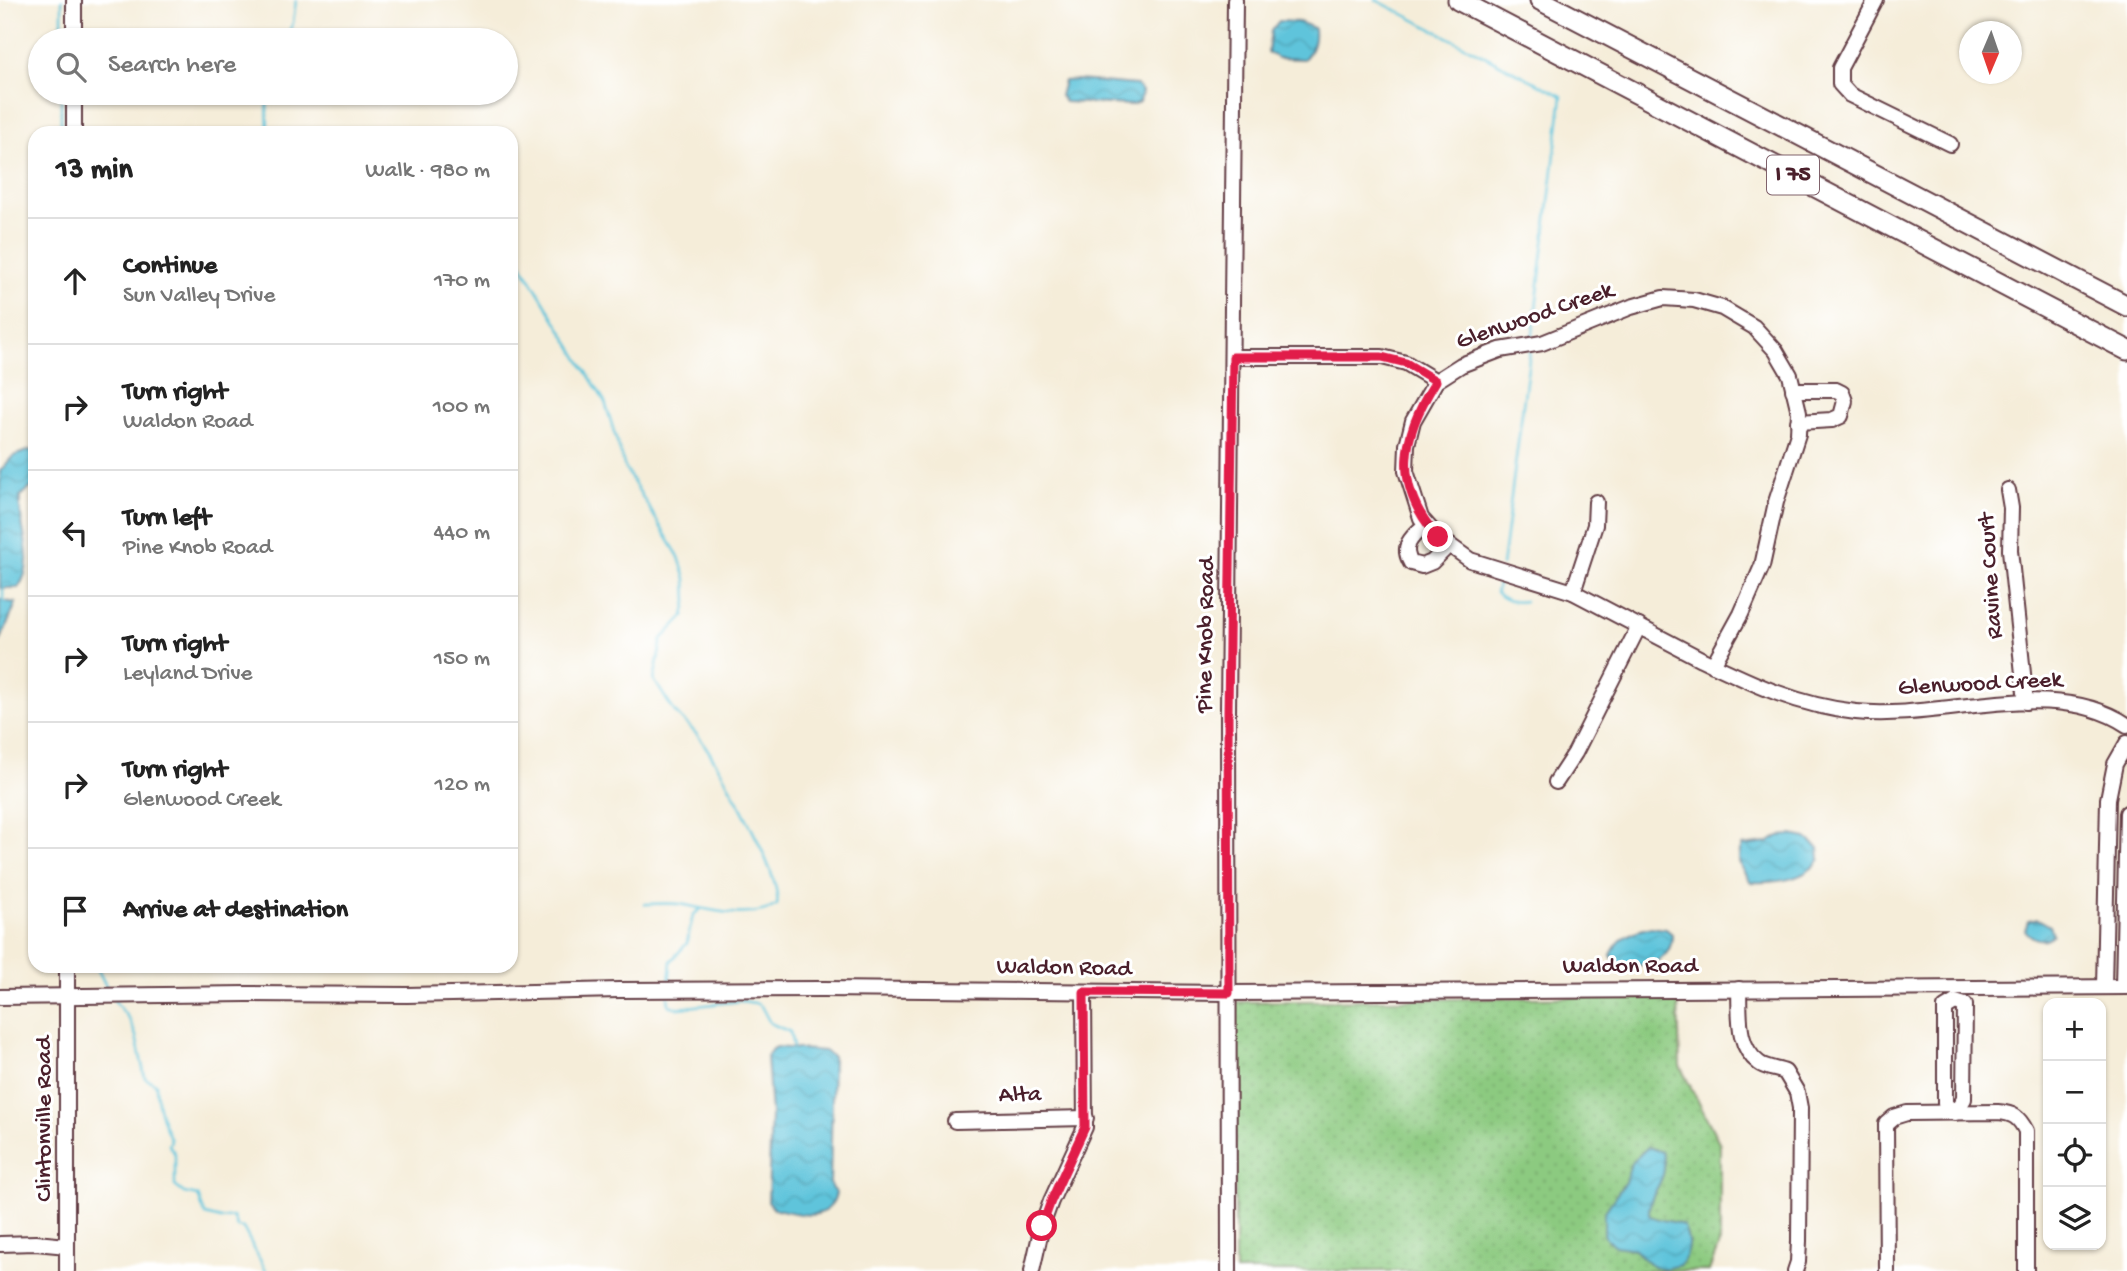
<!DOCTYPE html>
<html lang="en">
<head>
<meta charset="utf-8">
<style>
  :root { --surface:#fff; --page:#f2f2f2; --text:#222; --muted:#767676; --line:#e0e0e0 }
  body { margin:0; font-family:"Gochi Hand",sans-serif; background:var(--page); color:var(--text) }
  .controls { position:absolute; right:21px; bottom:21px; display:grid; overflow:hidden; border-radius:14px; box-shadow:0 2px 5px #0004 }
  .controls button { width:63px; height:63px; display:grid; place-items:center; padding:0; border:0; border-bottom:2px solid var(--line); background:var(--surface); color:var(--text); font:35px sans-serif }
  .compass { position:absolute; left:1959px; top:21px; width:63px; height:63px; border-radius:50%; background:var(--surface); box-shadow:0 2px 5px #0004; rotate:182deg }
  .stop { position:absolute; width:21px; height:21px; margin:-16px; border:5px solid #e11d48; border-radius:50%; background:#fff }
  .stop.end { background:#e11d48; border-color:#fff; box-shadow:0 2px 7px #0008 }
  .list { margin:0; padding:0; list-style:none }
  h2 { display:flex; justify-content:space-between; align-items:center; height:91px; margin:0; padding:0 28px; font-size:30px }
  h2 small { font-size:23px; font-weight:400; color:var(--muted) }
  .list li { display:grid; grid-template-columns:46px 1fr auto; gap:21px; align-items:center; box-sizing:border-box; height:126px; padding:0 28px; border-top:2px solid var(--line) }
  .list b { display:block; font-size:26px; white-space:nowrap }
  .list p { margin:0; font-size:23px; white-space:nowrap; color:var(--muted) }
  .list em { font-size:23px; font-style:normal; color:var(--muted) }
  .icon { flex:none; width:38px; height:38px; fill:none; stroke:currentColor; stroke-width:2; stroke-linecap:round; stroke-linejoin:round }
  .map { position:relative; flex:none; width:2127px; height:1271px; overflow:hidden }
  .search { position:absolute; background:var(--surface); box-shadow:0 2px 5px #0004; left:28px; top:28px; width:490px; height:77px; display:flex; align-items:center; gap:18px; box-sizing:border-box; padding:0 24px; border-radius:38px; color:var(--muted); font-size:26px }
  .panel { position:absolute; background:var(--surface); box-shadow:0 2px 5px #0004; left:28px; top:126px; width:490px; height:847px; border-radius:21px }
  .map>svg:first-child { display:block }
  .grass { fill:url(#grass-dots); stroke:#6b7456; stroke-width:2 }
  .water { fill:url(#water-waves); stroke:#547283; stroke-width:2 }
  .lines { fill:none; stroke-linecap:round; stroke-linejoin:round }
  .stream { stroke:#5ec4db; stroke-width:2.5 }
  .minor-casing { stroke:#643e45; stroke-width:18 }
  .highway-casing { stroke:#643e45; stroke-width:23 }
  .minor { stroke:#fff; stroke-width:14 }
  .highway { stroke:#fff; stroke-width:19 }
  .route { stroke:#e11d48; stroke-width:9 }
  .labels { text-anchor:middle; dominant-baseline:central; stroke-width:6; stroke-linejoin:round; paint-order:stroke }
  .shield { fill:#fff; stroke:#80626b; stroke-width:2 }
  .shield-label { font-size:23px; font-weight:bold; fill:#4a1f2b }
  .street-label { font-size:24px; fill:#4a1f2b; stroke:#fff }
</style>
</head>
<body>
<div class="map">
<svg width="2127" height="1271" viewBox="0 0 2127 1271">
  <defs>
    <pattern id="grass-dots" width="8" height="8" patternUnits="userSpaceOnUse" patternTransform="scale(1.75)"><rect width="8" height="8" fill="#8cca80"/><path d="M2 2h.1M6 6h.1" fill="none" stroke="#7aad6f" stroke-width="1.8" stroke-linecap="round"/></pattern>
    <pattern id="water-waves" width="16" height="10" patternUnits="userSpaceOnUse" patternTransform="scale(1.75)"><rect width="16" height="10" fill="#5ec4db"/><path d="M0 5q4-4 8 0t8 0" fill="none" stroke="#53a8bc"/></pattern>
  </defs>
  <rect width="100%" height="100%" fill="#fff"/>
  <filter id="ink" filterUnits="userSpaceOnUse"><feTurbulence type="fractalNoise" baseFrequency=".0143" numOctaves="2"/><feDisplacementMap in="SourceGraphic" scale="14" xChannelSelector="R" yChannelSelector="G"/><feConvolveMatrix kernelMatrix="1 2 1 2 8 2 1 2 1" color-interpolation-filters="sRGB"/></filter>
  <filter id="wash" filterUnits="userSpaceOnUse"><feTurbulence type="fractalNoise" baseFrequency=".00686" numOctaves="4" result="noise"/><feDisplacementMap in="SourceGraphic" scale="28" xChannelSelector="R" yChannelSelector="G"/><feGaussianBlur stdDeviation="1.57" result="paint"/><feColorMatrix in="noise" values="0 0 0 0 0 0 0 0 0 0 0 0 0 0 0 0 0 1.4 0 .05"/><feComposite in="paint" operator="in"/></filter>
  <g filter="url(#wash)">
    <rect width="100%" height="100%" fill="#f5edd9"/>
    <!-- grass -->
    <path class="grass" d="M1678,996L1680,1066L1720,1144V1242L1709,1271H1235V1002Z"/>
    <!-- water -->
    <g class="water">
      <path d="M1279,21L1299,22L1314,28C1315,41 1313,49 1304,59L1277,58L1268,52L1271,31Z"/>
      <path d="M1078,80L1136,85L1142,91L1140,102L1132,105L1065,102L1060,96L1064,81Z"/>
      <path d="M30,450L35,454V485L20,496C17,527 39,559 18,588H0V471L13,456Z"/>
      <path d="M0,600L16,603L0,642Z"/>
      <path d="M1791,835L1806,838L1819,848L1820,859C1805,881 1775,883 1751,882C1741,869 1735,862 1742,846L1768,843L1779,836Z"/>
      <path d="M2038,919L2050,926L2053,934C2044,944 2032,939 2025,930L2028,921Z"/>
      <path d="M1651,927L1666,929L1672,934C1672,965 1644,967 1619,965L1611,956C1616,938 1634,931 1651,927Z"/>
      <path d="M776,1047L824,1051L833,1057L830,1184L832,1189L836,1193C829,1225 796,1214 773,1208L768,1202L771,1114L767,1056L772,1049Z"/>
      <path d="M1648,1147L1662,1152C1672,1180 1647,1192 1649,1215C1659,1222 1673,1220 1684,1226C1690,1242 1690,1251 1680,1265L1664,1269L1653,1267L1634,1249L1615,1246L1606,1239L1604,1234V1213L1625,1182L1631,1163Z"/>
    </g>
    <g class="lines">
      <!-- stream -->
      <g class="stream">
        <path d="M1376,0L1562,96L1532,341"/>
        <path d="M62,40V0"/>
        <path d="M285,40L293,23L296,0"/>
        <path d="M267,93L268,133"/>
        <path d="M61,133V93"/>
        <path d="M511,247L605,402L625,468L679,557L686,579L687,602L684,616L662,639L654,680C661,690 667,702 675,712C684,722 696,731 704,744C722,771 783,877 777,905C748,922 710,909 679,904C667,903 656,904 645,904"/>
        <path d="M1502,566L1530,351"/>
        <path d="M1500,576L1496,592C1503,601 1515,603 1525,601"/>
        <path d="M3,600V586"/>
        <path d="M96,966L109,992"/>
        <path d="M669,986L671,961L687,943L693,915L701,909"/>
        <path d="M668,996L669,1005L678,1008L742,1001L755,1003L761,1006L770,1023L790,1032L793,1047"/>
        <path d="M114,1000L129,1019L136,1036L145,1078L156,1084C156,1102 163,1123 171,1140L169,1145L175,1154V1186L184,1193L198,1196L205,1215L221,1219L233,1217L237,1227L243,1228L266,1271"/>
      </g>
    </g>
  </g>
  <g filter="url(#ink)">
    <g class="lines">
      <!-- minor casing -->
      <g class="minor-casing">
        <g id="minor">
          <path d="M74,0V40"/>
          <path d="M1876,0L1840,68V84L1850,95L1950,144"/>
          <path d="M74,93V133"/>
          <path d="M1233,357H1382L1406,363L1436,381"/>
          <path d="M1793,390H1836L1842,393L1845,401L1841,416L1832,420L1798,422"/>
          <path d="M2008,490L2011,508L2010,550L2026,702"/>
          <path d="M1426,524C1413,536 1400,545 1411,563L1422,566L1432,562L1449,545"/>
          <path d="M1573,592L1595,525L1596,502"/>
          <path d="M1713,665L1741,614L1762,566L1776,502L1798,434L1799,412L1790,375L1776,351L1754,327L1722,308L1694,300L1663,298L1631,307L1542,343L1500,350L1461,365L1436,381L1413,421L1407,445L1406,471L1421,518L1438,537L1470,560L1573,592L1701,659C1753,684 1799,706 1856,712C1942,721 2052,675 2127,725"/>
          <path d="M1556,782L1575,753L1639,626"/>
          <path d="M67,966V1271"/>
          <path d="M2104,987L2108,799L2115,764L2127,743"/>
          <path d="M2123,987L2127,813"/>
          <path d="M1739,989C1740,1015 1736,1046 1759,1063C1765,1068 1777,1069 1785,1072L1797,1092L1800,1108L1799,1241L1798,1262L1795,1271"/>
          <path d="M0,997L246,994L407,995L619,990L823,989L1229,993L2127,987"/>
          <path d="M1955,1002L1965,1005L1964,1099L1955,1113L1945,1104V1008Z"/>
          <path d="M955,1121L1086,1118"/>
          <path d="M0,1244L36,1243L67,1246"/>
          <path d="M1032,1271L1042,1226L1051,1201L1085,1127L1084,992"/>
          <path d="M1229,1271L1228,712L1235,0"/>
          <path d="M1887,1271L1886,1124L1894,1117L1907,1113L1998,1112C2013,1113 2019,1117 2026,1131V1271"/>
        </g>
      </g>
      <!-- highway casing -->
      <g class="highway-casing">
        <g id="highway">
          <path d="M1458,0L2127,350"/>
          <path d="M1540,0L2127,306"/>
        </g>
      </g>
      <!-- minor -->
      <use href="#minor" class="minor"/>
      <!-- highway -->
      <use href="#highway" class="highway"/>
    </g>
  </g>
  <g class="lines" filter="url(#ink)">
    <!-- route -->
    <path class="route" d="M1042,1226L1051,1201L1085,1127L1084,992L1229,993L1228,712L1233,357H1382L1406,363L1436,381C1401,436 1392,486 1438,537"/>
  </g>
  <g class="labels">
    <!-- shield labels -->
    <rect class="shield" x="1767" y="155.5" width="52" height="39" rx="5"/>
    <g class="shield-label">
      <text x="1793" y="175">I 75</text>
    </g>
    <!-- street labels -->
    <g class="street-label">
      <text transform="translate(1535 317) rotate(-19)">Glenwood Creek</text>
      <text transform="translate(1992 576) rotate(-94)">Ravine Court</text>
      <text transform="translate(1207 635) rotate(-89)">Pine Knob Road</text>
      <text transform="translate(1980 685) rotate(-3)">Glenwood Creek</text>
      <text x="1630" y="967">Waldon Road</text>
      <text transform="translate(1064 969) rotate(1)">Waldon Road</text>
      <text transform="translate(1020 1096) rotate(-1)">Alta</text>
      <text transform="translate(45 1119) rotate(-90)">Clintonville Road</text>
    </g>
  </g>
</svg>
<div class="controls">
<button>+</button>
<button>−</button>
<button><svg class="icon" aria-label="locate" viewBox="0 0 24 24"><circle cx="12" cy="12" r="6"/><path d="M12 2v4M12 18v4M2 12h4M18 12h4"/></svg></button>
<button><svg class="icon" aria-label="layers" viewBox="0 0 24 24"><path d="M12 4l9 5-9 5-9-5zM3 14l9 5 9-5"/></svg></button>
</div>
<svg class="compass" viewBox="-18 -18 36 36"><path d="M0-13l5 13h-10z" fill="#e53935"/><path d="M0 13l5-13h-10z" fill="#767676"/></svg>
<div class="stop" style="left:1042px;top:1226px"></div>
<div class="stop end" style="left:1438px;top:537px"></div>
<div class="search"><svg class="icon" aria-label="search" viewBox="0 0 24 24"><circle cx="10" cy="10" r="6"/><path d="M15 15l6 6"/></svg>Search here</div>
<section class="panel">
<h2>13 min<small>Walk · 980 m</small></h2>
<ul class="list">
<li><svg class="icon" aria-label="ahead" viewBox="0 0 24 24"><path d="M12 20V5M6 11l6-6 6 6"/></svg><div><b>Continue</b><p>Sun Valley Drive</p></div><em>170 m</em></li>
<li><svg class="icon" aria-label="right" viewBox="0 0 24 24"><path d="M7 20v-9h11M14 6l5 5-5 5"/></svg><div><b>Turn right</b><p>Waldon Road</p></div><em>100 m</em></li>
<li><svg class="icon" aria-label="left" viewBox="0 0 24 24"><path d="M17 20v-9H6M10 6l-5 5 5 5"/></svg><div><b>Turn left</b><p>Pine Knob Road</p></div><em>440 m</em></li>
<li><svg class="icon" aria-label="right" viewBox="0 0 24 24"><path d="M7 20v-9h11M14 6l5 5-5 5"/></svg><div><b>Turn right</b><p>Leyland Drive</p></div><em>150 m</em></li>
<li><svg class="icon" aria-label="right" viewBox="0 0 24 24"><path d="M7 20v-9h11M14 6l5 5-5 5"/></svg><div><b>Turn right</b><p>Glenwood Creek</p></div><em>120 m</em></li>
<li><svg class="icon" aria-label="arrive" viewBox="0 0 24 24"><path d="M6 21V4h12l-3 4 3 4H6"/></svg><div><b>Arrive at destination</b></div></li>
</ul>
</section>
</div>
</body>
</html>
